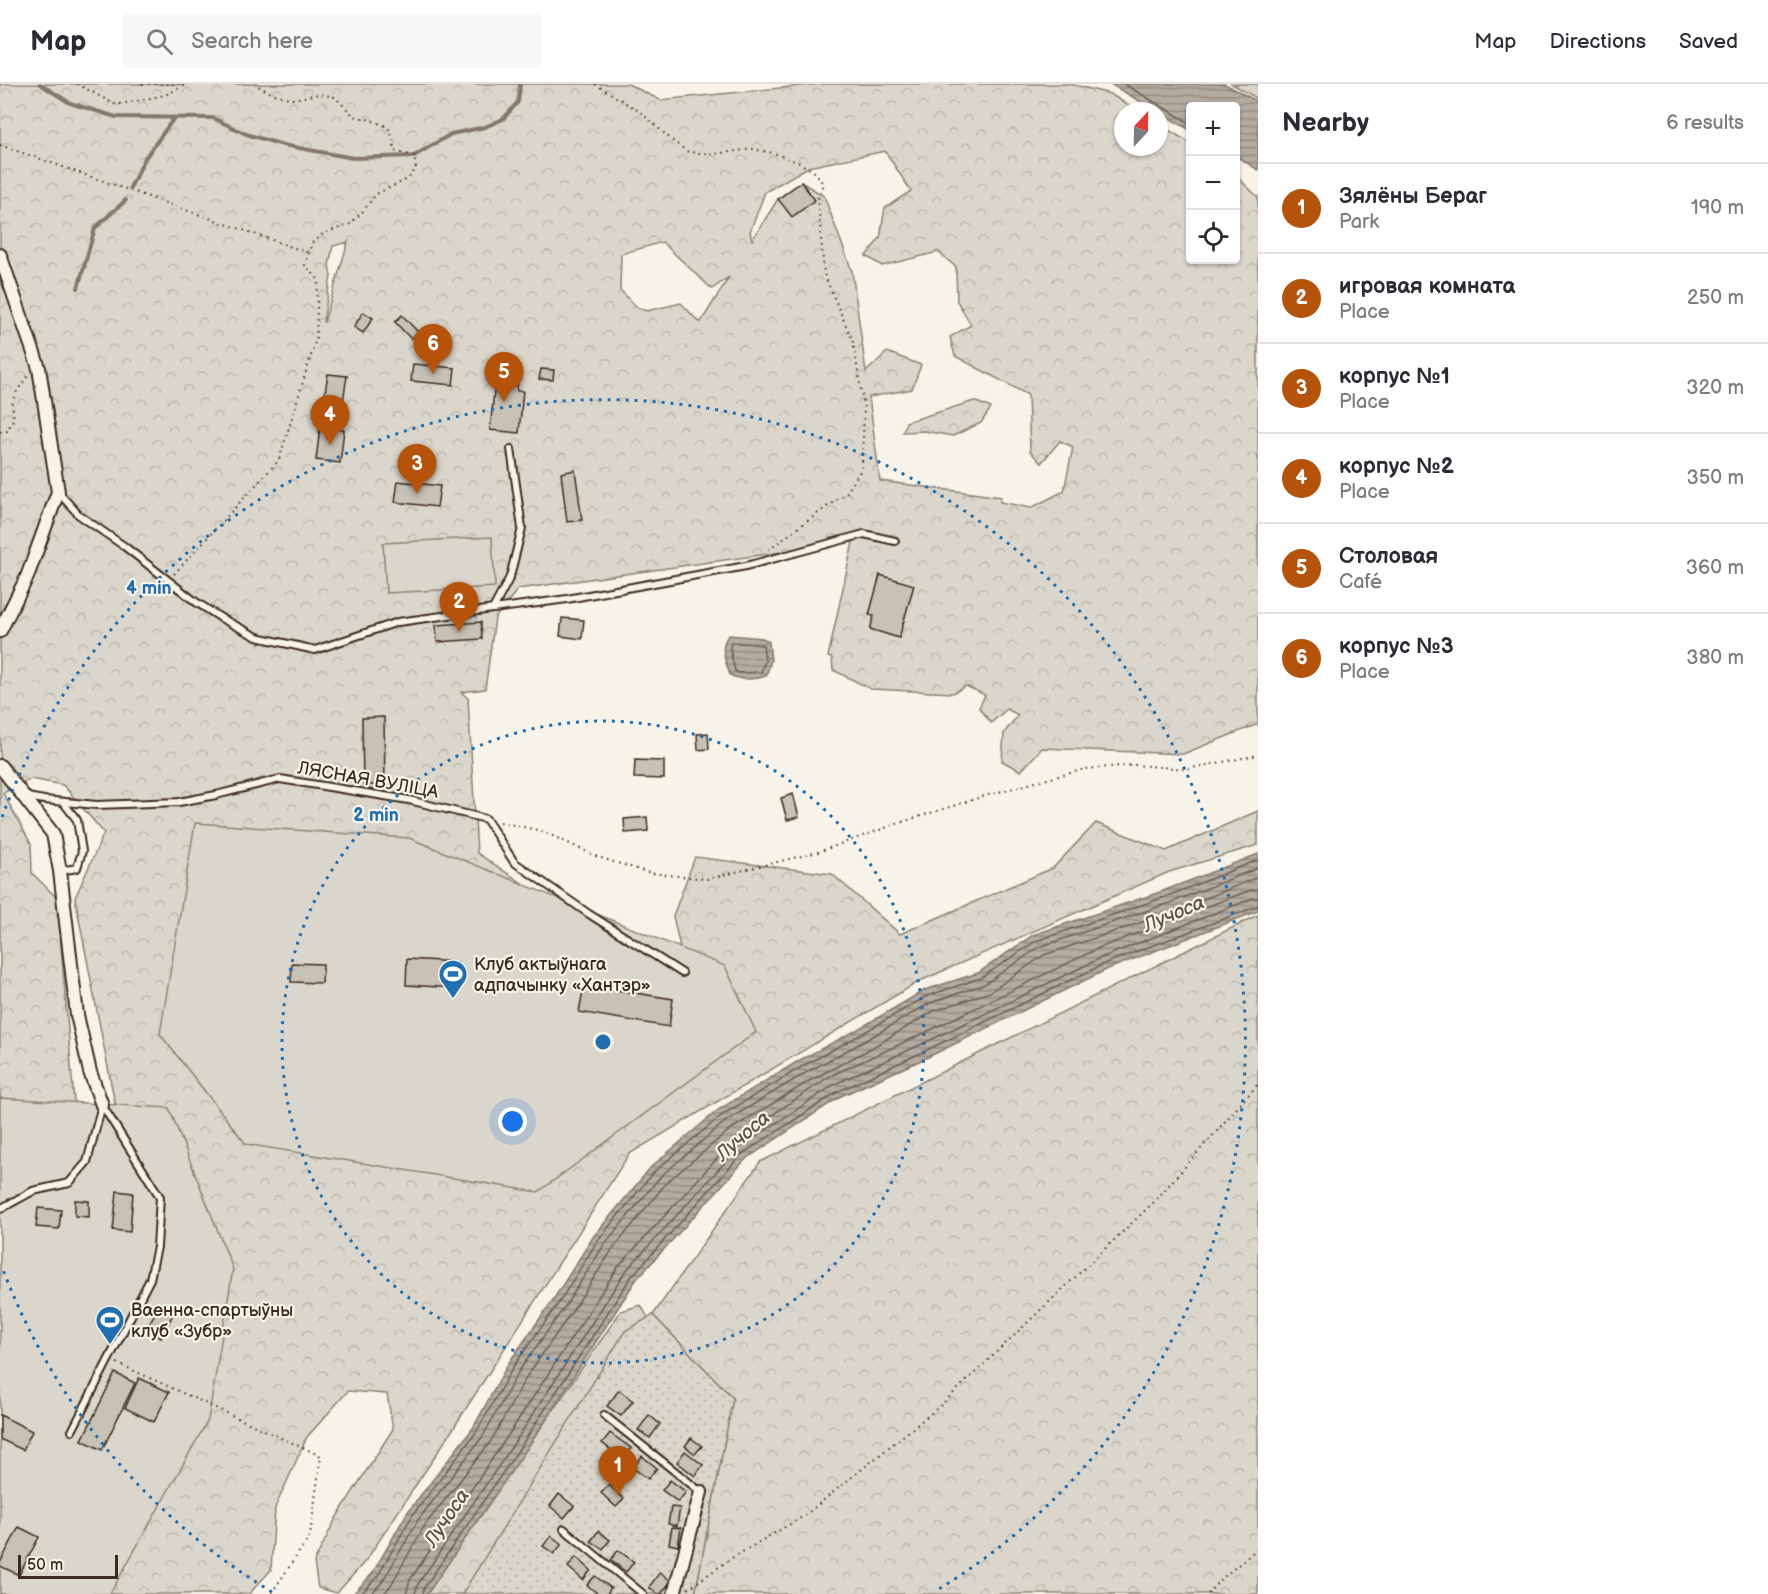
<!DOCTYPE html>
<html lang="en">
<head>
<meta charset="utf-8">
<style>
  :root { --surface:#fff; --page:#f7f7f7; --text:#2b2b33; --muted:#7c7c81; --line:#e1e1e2; --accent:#b45309 }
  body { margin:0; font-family:"Balsamiq Sans",sans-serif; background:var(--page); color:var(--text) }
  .controls { position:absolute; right:18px; top:18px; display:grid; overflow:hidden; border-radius:6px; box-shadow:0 2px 4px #0004 }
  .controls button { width:54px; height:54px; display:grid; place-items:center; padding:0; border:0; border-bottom:2px solid var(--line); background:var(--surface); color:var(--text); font:30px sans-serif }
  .compass { position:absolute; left:1114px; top:18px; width:54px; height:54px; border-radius:50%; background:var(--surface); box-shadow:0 2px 4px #0004; rotate:22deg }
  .scale { position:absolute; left:18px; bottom:15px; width:100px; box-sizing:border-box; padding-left:6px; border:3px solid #3b2a1e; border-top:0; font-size:16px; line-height:21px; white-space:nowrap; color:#3b2a1e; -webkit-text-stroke:4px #f7f3e8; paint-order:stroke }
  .you { position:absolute; left:513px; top:1038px; width:21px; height:21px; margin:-15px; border:4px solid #fff; border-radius:50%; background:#1a73e8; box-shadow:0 0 0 9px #1a73e833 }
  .badge { display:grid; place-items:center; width:39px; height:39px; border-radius:50%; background:var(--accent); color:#fff; font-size:20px; font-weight:700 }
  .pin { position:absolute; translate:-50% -50px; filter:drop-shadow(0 2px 3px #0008) }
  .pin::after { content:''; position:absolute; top:32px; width:21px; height:18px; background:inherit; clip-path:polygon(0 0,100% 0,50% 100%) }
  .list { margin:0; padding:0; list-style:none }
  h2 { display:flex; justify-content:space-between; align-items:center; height:78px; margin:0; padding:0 24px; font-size:26px }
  h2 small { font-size:20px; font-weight:400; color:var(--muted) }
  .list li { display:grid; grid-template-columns:39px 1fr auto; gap:18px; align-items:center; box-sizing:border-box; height:90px; padding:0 24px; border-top:2px solid var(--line) }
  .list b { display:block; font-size:22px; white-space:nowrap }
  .list p { margin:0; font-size:20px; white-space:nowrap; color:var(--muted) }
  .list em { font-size:20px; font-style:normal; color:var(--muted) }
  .icon { flex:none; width:33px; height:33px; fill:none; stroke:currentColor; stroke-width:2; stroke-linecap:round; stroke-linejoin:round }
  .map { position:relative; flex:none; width:1258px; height:1510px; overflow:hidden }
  header { display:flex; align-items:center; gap:36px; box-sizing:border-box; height:84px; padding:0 30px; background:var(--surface); border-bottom:2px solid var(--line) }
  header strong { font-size:28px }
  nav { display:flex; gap:33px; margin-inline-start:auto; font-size:21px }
  .search { width:420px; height:54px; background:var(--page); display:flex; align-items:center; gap:15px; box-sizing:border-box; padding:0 21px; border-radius:6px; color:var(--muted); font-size:22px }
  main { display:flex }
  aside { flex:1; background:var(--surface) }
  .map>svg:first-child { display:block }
  .forest { fill:url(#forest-crowns); stroke:#8b8074; stroke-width:1.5; fill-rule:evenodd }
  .garden { fill:url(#garden-dots); stroke:#8b8074; stroke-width:1.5 }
  .pitch { fill:#dbd6cb; stroke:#8b8074; stroke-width:1.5 }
  .water { fill:url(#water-rules); stroke:#84786c; stroke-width:1.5 }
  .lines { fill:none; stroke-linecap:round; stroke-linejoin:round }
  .shore { stroke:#6b5e52; stroke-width:1.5 }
  .stream { stroke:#84786c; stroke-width:4 }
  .building { fill:#c8c1b6; stroke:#3b2a1e; stroke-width:1.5 }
  .lane-casing { stroke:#3b2a1e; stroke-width:10 }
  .street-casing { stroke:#3b2a1e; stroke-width:16 }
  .path { stroke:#3b2a1e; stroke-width:2; stroke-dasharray:1.5 4.5; stroke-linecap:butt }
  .lane { stroke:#f7f3e8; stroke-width:6 }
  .street { stroke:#f7f3e8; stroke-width:12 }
  .ring { fill:none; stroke:#1f6fb2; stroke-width:3; stroke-dasharray:3 6 }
  .labels { text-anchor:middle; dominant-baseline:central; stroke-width:4.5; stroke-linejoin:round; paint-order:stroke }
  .street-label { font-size:18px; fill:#3b2a1e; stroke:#f7f3e8 }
  .poi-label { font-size:18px; fill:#3b2a1e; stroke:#f7f3e8; text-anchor:start }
  .water-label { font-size:20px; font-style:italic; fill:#5f5145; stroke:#f7f3e8 }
  .centre { fill:#1f6fb2; stroke:#f7f3e8; stroke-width:3 }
  .ring-label { font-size:18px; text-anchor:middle; font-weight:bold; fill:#1f6fb2; stroke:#f7f3e8; stroke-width:4.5; stroke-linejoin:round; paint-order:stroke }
</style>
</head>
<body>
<header>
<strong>Map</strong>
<div class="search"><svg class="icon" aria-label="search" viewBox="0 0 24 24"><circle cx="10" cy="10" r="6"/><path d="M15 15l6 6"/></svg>Search here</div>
<nav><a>Map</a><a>Directions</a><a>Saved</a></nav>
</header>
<main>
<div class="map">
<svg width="1258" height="1510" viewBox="0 0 1258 1510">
  <defs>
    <pattern id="forest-crowns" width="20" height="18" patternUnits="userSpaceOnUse" patternTransform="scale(1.5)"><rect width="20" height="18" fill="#dbd6cb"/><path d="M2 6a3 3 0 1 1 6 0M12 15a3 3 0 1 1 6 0" fill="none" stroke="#bdb8ae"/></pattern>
    <pattern id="garden-dots" width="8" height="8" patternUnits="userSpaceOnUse" patternTransform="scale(1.5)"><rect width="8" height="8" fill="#dbd6cb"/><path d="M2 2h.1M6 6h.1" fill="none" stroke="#bdb8ae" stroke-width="1.8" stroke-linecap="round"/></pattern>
    <pattern id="water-rules" width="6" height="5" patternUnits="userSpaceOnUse" patternTransform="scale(1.5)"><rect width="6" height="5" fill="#b4aca0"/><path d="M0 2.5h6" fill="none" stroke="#948c82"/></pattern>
  </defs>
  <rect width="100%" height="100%" fill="#f7f3e8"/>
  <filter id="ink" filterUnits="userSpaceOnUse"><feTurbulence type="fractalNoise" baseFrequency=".0167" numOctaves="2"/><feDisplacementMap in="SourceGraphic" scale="12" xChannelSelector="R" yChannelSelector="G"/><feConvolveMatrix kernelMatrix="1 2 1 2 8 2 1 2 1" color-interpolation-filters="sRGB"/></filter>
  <g filter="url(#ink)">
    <!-- forest -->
    <g class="forest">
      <path d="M0,0H628L660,16L821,0H1070L1110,10L1138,27H1123V63H1159V40L1190,59V176H1236V92L1258,113V640L1183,670L1042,664L1021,687L1002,677L1004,649L1018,631L1007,625L991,639L979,624L985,611L966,602L953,609L871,605L833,586L832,574L828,573L853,458L518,505L495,534L485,605L461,608L468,614L477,769L549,817L689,903L673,832L695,773L832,790L900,850L1053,784L1096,739L1166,767L1258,727V761L1169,788L920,897L629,1070L451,1348L367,1475L337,1509L318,1504L314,1478L336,1434L393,1345L387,1310L348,1307L307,1353L275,1424L271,1486L249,1510H0V1502L118,1035L75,814L104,749L63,701L31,695L3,709L31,760L32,789L57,814L75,1029L0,1074ZM885,67L911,107L885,124L880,154L866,172L882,182L938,168L956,183L957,217L971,241L950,253L955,272L1028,311L1030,367L1041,379L1060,357L1073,363L1064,407L1031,424L1000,418L1001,413L880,397L869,313L912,305L921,281L887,268L866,288L852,187L824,112L801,98L778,115L752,156L750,148L765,108L808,83ZM348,158L324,238H323L331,192L329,181L333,162ZM662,158L712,205L729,193L701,238L698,237L681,219L647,227L638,224L620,206L621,170Z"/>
      <path d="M1232,0H1258V15Z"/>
      <path d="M974,317L991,324L981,339L953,352L924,347L903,348L906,338Z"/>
      <path d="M1258,831V1510H695L733,1314L653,1231L760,1078Z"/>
      <path d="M641,1221L653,1243L474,1510H427L621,1227Z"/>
    </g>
    <!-- garden -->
    <path class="garden" d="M653,1231L733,1314L695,1510H462L625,1247Z"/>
    <!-- pitch -->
    <g class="pitch">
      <path d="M492,453L495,503L386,509L383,459Z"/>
      <path d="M195,739L409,754L725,882L756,948L538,1108L246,1060L160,950Z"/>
      <path d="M0,1014L169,1024L233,1185L208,1336L110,1510H0Z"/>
    </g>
    <!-- water -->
    <g class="water">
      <path d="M1110,0H1225L1258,18V86L1236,72V22H1190V46Z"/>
      <path d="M729,551L763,554L769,558L771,577L766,592C755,596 740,596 730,591C726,578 718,562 729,551Z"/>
      <path d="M1258,770V827L1108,885L928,973L841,1012L746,1075L636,1196L526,1366L427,1510H353L372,1490L407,1429L473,1344L508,1280L555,1213L593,1153L651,1083L718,1026L800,976L855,947L925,906L978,889L1033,851L1163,807Z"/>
    </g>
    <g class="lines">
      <!-- shore -->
      <g class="shore">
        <path d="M1124,0L1190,39"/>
        <path d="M731,558L763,561L765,577L761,588L739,589L735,587L730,565Z"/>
        <path d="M361,1510L377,1493L412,1432L477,1347L513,1283L560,1217L598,1156L655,1087L722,1031L803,982L858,952L927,912L981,894L1036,857L1165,813L1258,776"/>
        <path d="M371,1510L383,1497L418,1436L483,1352L519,1287L566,1221L604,1161L661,1092L726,1037L807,988L861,959L930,919L985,900L1039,863L1167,820L1258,784"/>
        <path d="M384,1510L391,1501L425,1441L491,1357L527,1292L573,1226L612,1166L667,1098L731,1045L811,996L866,967L934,927L990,908L1044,871L1170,829L1258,793"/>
        <path d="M406,1510L410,1496L507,1353L618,1183L732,1058L830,992L918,952L1099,864L1248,807L1258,805"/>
        <path d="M415,1510L418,1500L515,1358L625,1188L737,1065L835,1000L922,960L1103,873L1251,815L1258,814"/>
        <path d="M423,1510L424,1504L521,1362L631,1193L742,1070L839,1007L925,967L1106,879L1258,822"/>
      </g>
      <!-- stream -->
      <g class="stream">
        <path d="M40,0L70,19L116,33L213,34L246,50L283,61L353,74L414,72L451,50L485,43L503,35L518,18L520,0"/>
        <path d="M130,104L145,74L174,34"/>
        <path d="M78,204L95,144L126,116"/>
      </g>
    </g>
    <!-- building -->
    <g class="building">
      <path d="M801,98L815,116L792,133L778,115Z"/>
      <path d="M363,228L373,234L363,249L354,243Z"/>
      <path d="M402,231L418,248L411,255L395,238Z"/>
      <path d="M413,280L455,284L453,301L411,297Z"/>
      <path d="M541,285L554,286L553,296L539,295Z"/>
      <path d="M496,288L518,290L517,307H523L519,349L490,346Z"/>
      <path d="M328,290L347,292L341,330L322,327Z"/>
      <path d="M320,343L344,346L340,379L316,376Z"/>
      <path d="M575,386L582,436L567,438L561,389Z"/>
      <path d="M398,397L440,402L437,423L395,418Z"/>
      <path d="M880,491L914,501L899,554L870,545L874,532L869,531Z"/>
      <path d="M562,534L584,536L582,555L560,552Z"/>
      <path d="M481,538L482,555L437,558L436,541Z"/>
      <path d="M384,633L385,701H363L362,634Z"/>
      <path d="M708,649L709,665L698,666L697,650Z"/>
      <path d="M635,676L664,677V695L634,694Z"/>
      <path d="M793,710L799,733L787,736L781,714Z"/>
      <path d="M647,733L648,747L625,749L624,735Z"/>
      <path d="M407,875L457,878L456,904L406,901Z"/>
      <path d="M292,879L323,880L322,899L291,898Z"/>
      <path d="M584,901L673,915L669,943L579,928Z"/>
      <path d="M117,1107L133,1109L130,1148L113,1146Z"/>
      <path d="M75,1116L89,1117V1133L75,1132Z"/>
      <path d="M38,1124L61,1126L59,1145L36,1143Z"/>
      <path d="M158,1223L173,1230L161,1254L146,1246Z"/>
      <path d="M115,1289L135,1299L102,1366L82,1356Z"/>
      <path d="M139,1294L169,1308L154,1338L125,1324Z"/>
      <path d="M619,1306L633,1317L621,1332L607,1322Z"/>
      <path d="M0,1331L32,1347L23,1366L0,1355Z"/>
      <path d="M649,1331L660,1340L650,1354L638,1346Z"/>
      <path d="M610,1349L631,1364L623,1375L602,1359Z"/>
      <path d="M691,1354L702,1362L695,1370L685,1362Z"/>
      <path d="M685,1367L703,1381L695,1392L677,1378Z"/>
      <path d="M642,1372L657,1384L648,1395L633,1384Z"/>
      <path d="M670,1396L686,1408L678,1418L662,1406Z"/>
      <path d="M609,1401L624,1415L616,1423L601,1409Z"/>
      <path d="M559,1410L574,1422L564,1434L550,1422Z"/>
      <path d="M671,1423L680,1424L677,1442L668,1440Z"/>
      <path d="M19,1443L39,1453L19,1491L0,1482V1479Z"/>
      <path d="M672,1443L681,1444L678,1462L669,1460Z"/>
      <path d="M598,1447L610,1456L603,1465L591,1457Z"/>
      <path d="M551,1452L562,1460L554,1470L543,1462Z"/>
      <path d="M618,1466L634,1478L626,1488L611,1476Z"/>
      <path d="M576,1473L591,1486L583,1496L568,1483Z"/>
      <path d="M660,1488L671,1497L661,1510H658L649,1503Z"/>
      <path d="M595,1492L611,1504L607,1510H598L587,1501Z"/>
    </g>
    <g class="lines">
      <!-- lane casing -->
      <g class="lane-casing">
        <g id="lane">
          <path d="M58,408L79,431L124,462L196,518L221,534L257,553L315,566L398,538L567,515L746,482L864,450L895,457"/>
          <path d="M493,525L510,493L522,444L511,365"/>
          <path d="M27,713L44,716L97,721L179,718L216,711L280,695L409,716L486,735L514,778L589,830L682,889"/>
          <path d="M60,787L77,784L82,767L77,736L63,718"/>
          <path d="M0,1125L33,1107L69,1099L87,1078L102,1021"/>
          <path d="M604,1331L701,1408"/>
          <path d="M72,1347L150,1195L157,1163L160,1113L102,1021"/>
          <path d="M564,1445L643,1510"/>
        </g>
      </g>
      <!-- street casing -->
      <g class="street-casing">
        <g id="street">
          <path d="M0,171L39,284L58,408L27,493L0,547"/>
          <path d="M0,682L53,750L60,787L77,931L90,988L102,1021"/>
          <path d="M674,1510L701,1408"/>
        </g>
      </g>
      <!-- path -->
      <g class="path">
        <path d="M77,0L116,21L165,11L187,0"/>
        <path d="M142,0H184"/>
        <path d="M595,0L639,27L674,58L688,68L713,70L753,65L773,69L800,79L816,89L823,100L818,115L824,190L853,258L864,324L862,384L847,408L768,466"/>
        <path d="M0,61L309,169"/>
        <path d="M0,348L7,347L14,334L12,321L17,307L28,292"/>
        <path d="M174,490L279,376L316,255L318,195L305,181L312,159L324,149L349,141L364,126L376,110L408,95L416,85L414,72L395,67L393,54L388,43L371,36L354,32L335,13L320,10L292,15L271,9L254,0"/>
        <path d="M500,738L542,747L598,773L650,789L707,795L818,768L902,738L991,710L1085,685L1135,681L1187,685L1258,671"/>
        <path d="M117,1279L321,1372L310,1452L271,1510"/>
        <path d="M688,1505L730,1475L804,1432L940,1322L1155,1117L1258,1000"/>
        <path d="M1208,1510L1218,1498L1258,1464"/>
      </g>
      <!-- lane -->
      <use href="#lane" class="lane"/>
      <!-- street -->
      <use href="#street" class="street"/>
    </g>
  </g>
  <!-- distance rings -->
  <g class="ring">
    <circle cx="603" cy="958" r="321"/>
    <path d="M272 1508A642 642 0 0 1 2 1183M2 733A642 642 0 1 1 934 1508"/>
  </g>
  <!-- icons -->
  <defs>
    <g id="stadium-pin" transform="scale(1.5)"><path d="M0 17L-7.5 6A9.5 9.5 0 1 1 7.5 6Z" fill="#1f6fb2" stroke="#f7f3e8"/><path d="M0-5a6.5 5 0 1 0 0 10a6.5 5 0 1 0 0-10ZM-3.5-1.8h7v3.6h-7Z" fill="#fff"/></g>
  </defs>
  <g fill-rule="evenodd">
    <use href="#stadium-pin" x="453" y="890"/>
    <use href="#stadium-pin" x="110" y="1236"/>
  </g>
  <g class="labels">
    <!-- street labels -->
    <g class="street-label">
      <text transform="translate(368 696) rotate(10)">ЛЯСНАЯ ВУЛІЦА</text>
    </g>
    <!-- poi labels -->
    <g class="poi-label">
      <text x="474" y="880">Клуб актыўнага<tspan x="474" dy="21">адпачынку «Хантэр»</tspan></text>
      <text x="131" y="1226">Ваенна-спартыўны<tspan x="131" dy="21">клуб «Зубр»</tspan></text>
    </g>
    <!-- water labels -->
    <g class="water-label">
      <text transform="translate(1174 830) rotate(-23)">Лучоса</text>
      <text transform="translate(743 1052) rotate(-41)">Лучоса</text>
      <text transform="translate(447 1434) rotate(-56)">Лучоса</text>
    </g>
  </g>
  <circle cx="603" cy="958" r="9" class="centre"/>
  <g class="ring-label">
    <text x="149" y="510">4 min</text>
    <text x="376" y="737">2 min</text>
  </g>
</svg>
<div class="controls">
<button>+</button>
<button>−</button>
<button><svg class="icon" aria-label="locate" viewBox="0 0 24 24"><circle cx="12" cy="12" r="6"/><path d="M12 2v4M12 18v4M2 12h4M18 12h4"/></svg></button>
</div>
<svg class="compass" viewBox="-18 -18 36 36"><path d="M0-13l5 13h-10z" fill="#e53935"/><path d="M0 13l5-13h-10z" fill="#7c7c81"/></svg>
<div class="scale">50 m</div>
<div class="you"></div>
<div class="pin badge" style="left:618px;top:1412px">1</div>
<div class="pin badge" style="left:459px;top:548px">2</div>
<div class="pin badge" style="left:417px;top:410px">3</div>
<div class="pin badge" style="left:330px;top:361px">4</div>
<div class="pin badge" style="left:504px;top:318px">5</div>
<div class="pin badge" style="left:433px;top:290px">6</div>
</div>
<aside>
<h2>Nearby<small>6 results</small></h2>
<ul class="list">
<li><span class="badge">1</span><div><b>Зялёны Бераг</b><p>Park</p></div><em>190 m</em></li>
<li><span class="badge">2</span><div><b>игровая комната</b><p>Place</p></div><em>250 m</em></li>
<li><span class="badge">3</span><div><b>корпус №1</b><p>Place</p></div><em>320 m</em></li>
<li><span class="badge">4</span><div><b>корпус №2</b><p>Place</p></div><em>350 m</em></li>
<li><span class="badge">5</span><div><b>Столовая</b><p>Café</p></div><em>360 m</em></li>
<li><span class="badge">6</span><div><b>корпус №3</b><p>Place</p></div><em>380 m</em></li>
</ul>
</aside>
</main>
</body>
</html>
